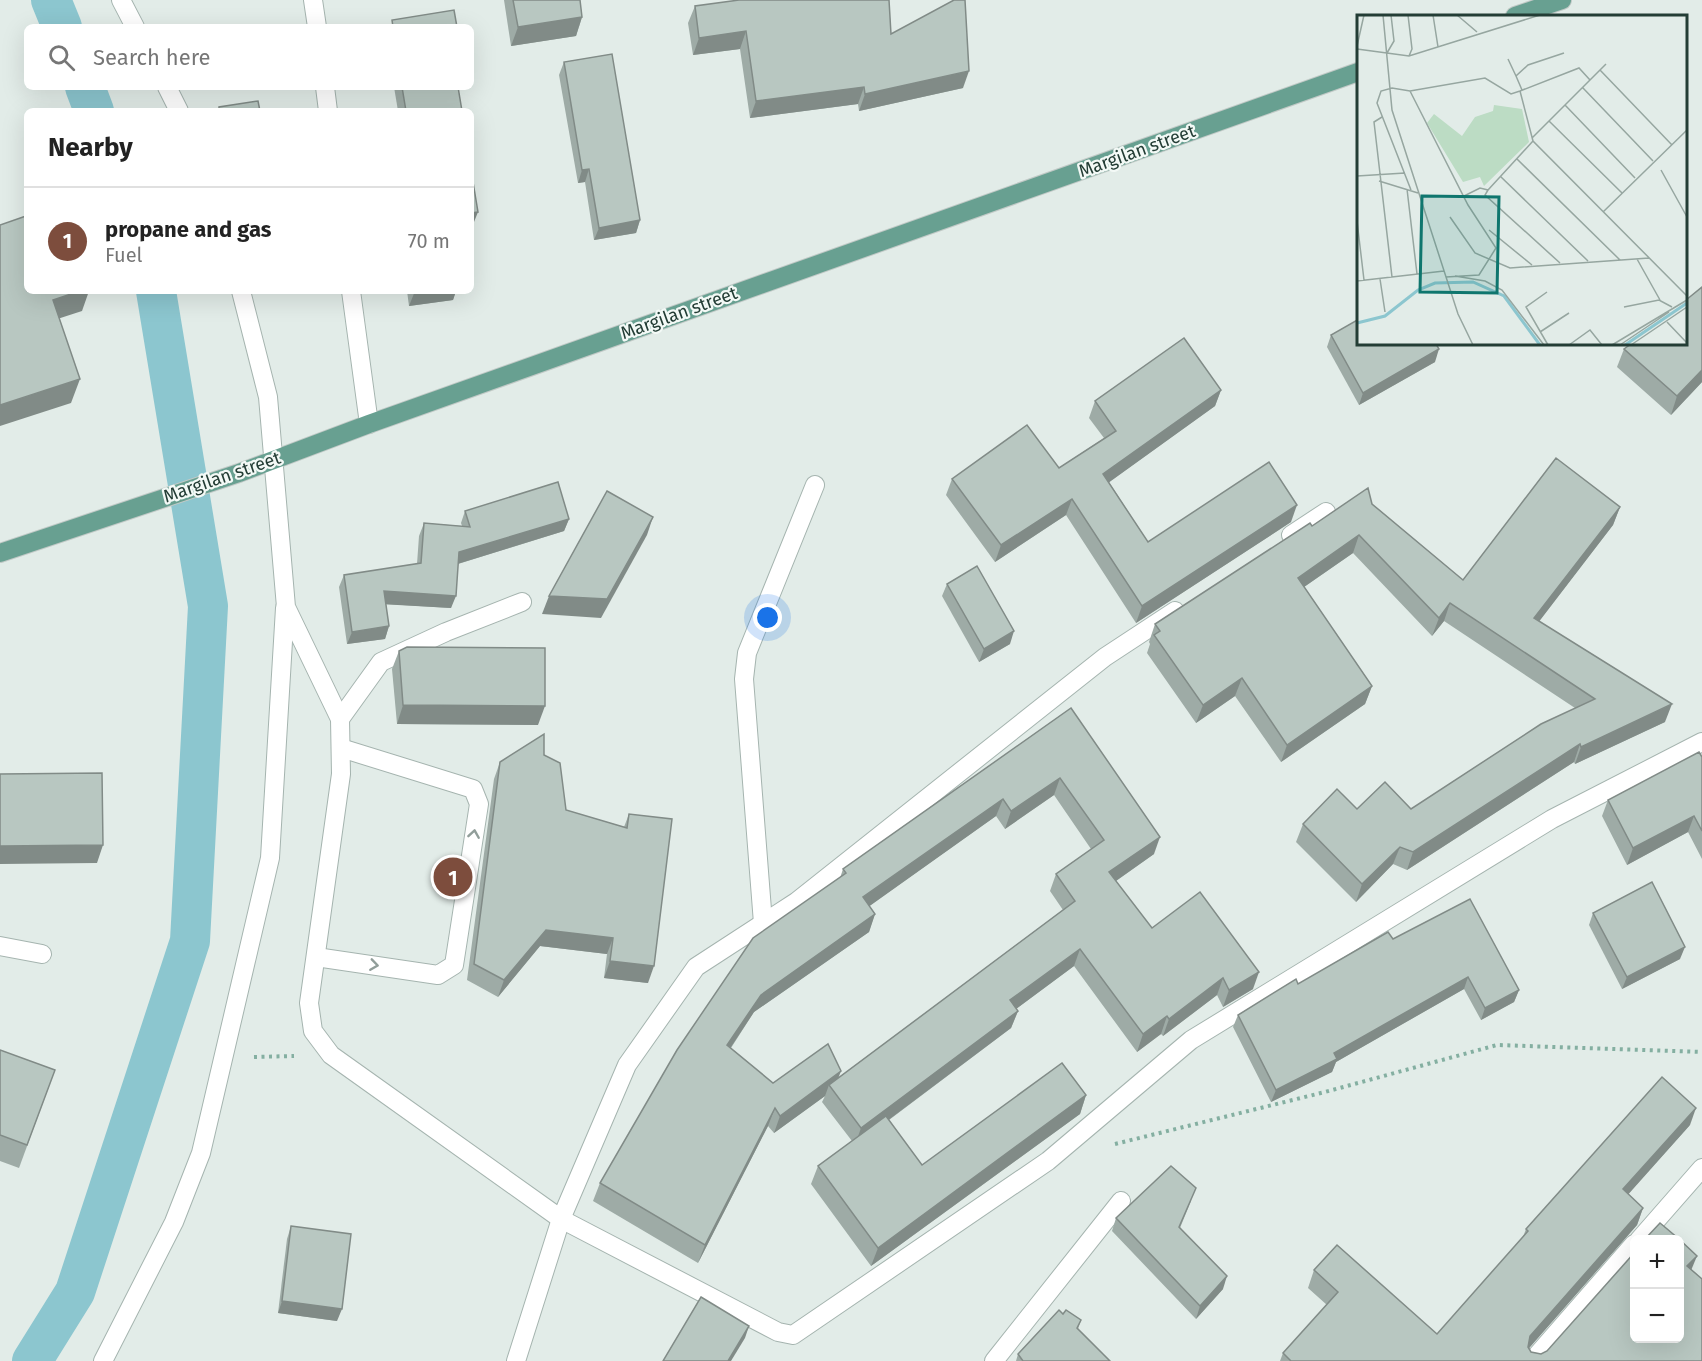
<!DOCTYPE html>
<html lang="en">
<head>
<meta charset="utf-8">
<style>
  :root { --surface:#fff; --page:#f6f6f6; --text:#222; --muted:#767676; --line:#e0e0e0; --accent:#7d4d3d }
  body { margin:0; font-family:"Fira Sans",sans-serif; background:var(--page); color:var(--text) }
  .controls { position:absolute; right:18px; bottom:18px; display:grid; overflow:hidden; border-radius:9px; box-shadow:0 6px 24px #0002 }
  .controls button { width:54px; height:54px; display:grid; place-items:center; padding:0; border:0; border-bottom:2px solid var(--line); background:var(--surface); color:var(--text); font:30px sans-serif }
  .you { position:absolute; left:768px; top:618px; width:21px; height:21px; margin:-15px; border:4px solid #fff; border-radius:50%; background:#1a73e8; box-shadow:0 0 0 9px #1a73e833 }
  .badge { display:grid; place-items:center; width:39px; height:39px; border-radius:50%; background:var(--accent); color:#fff; font-size:20px; font-weight:700 }
  .pin { position:absolute; translate:-50% -50%; border:3px solid #fff; box-shadow:0 2px 6px #0006 }
  .list { margin:0; padding:0; list-style:none }
  h2 { display:flex; justify-content:space-between; align-items:center; height:78px; margin:0; padding:0 24px; font-size:26px }
  h2 small { font-size:20px; font-weight:400; color:var(--muted) }
  .list li { display:grid; grid-template-columns:39px 1fr auto; gap:18px; align-items:center; box-sizing:border-box; height:108px; padding:0 24px; border-top:2px solid var(--line) }
  .list b { display:block; font-size:22px; white-space:nowrap }
  .list p { margin:0; font-size:20px; white-space:nowrap; color:var(--muted) }
  .list em { font-size:20px; font-style:normal; color:var(--muted) }
  .icon { flex:none; width:33px; height:33px; fill:none; stroke:currentColor; stroke-width:2; stroke-linecap:round; stroke-linejoin:round }
  .map { position:relative; flex:none; width:1702px; height:1361px; overflow:hidden }
  .search { position:absolute; background:var(--surface); box-shadow:0 6px 24px #0002; left:24px; top:24px; width:450px; height:66px; display:flex; align-items:center; gap:15px; box-sizing:border-box; padding:0 21px; border-radius:9px; color:var(--muted); font-size:22px }
  .panel { position:absolute; background:var(--surface); box-shadow:0 6px 24px #0002; left:24px; top:108px; width:450px; height:186px; border-radius:9px }
  .map>svg:first-child { display:block }
  .lines { fill:none; stroke-linecap:round; stroke-linejoin:round }
  .canal { stroke:#8cc6cf; stroke-width:40 }
  .minor-casing { stroke:#a5b4af; stroke-width:20 }
  .major-casing { stroke:#c1c9c6; stroke-width:20 }
  .path { stroke:#84afa1; stroke-width:4; stroke-dasharray:3 4.5; stroke-linecap:butt }
  .minor { stroke:#fff; stroke-width:18 }
  .major { stroke:#68a091; stroke-width:18 }
  .wall { fill:#9eaba6; fill-rule:evenodd }
  .shaded-wall { fill:#818b87 }
  .building { fill:#b8c7c1; stroke:#818b87; stroke-width:1.5 }
  .oneway { stroke:#919e9a }
  .labels { text-anchor:middle; dominant-baseline:central; stroke-width:4.5; stroke-linejoin:round; paint-order:stroke }
  .street-label { font-size:18px; fill:#233d35; stroke:#f3f9f6 }
  .inset-river { fill:none; stroke:#8cc6cf; stroke-width:3 }
  .inset-road { fill:none; stroke:#96a6a0; stroke-width:1.5 }
  .view { fill:#0f766e; fill-opacity:0.15; stroke:#0f766e; stroke-width:3 }
  .inset-edge { fill:none; stroke:#233d35; stroke-width:3 }
</style>
</head>
<body>
<div class="map">
<svg width="1702" height="1361" viewBox="0 0 1702 1361">
  <rect width="100%" height="100%" fill="#e2ece8"/>
  <g class="lines">
    <!-- canal -->
    <g class="canal">
      <path d="M51,0L62,27"/>
      <path d="M85,87L94,111"/>
      <path d="M32,1361L75,1292L190,941L208,606L156,291"/>
    </g>
    <!-- minor casing -->
    <g class="minor-casing">
      <g id="minor">
        <path d="M121,0L135,27"/>
        <path d="M313,0L317,27"/>
        <path d="M167,87L179,111"/>
        <path d="M325,87L328,111"/>
        <path d="M241,291L268,397L286,607L340,719L341,774L309,1003L313,1031L331,1055L561,1219L778,1332L793,1335L1048,1161L1191,1040L1552,819L1702,742"/>
        <path d="M351,291L369,424"/>
        <path d="M1291,535L1326,512"/>
        <path d="M340,719L381,662L446,632L522,602"/>
        <path d="M763,923L744,679L747,653L815,485"/>
        <path d="M0,946L42,954"/>
        <path d="M316,957L438,975L454,965L479,804L473,789L341,748"/>
        <path d="M1639,1240L1702,1168"/>
        <path d="M103,1361L174,1222L201,1153L270,858L285,608"/>
        <path d="M516,1361L561,1219L627,1065L696,967L796,902L1105,657L1175,611"/>
        <path d="M994,1361L1121,1201"/>
        <path d="M1532,1361L1634,1244"/>
      </g>
    </g>
    <!-- major casing -->
    <g class="major-casing">
      <g id="major">
        <path d="M1515,16L1562,0"/>
        <path d="M0,553L239,473L369,424L1358,72"/>
      </g>
    </g>
    <!-- path -->
    <g class="path">
      <path d="M254,1057L294,1056"/>
      <path d="M1115,1144L1325,1092L1497,1045L1702,1052"/>
    </g>
    <!-- minor -->
    <use href="#minor" class="minor"/>
    <!-- major -->
    <use href="#major" class="major"/>
  </g>
  <!-- wall -->
  <g class="wall">
    <path d="M504,0H580L582,17L576,36L511,46Z"/>
    <path d="M695,6L891,34L963,88L859,111L858,104L750,118L740,49L693,55L688,23Z"/>
    <path d="M564,62L640,220L636,233L594,240L585,182L578,183L559,75Z"/>
    <path d="M394,87H458L462,111H398Z"/>
    <path d="M1702,287V382L1671,415L1617,367L1624,349Z"/>
    <path d="M407,291H456L453,300L409,306Z"/>
    <path d="M1331,335L1435,362L1359,405L1327,347Z"/>
    <path d="M1221,390L1215,406L1109,482L1148,542L1291,522L1136,623L1066,515L995,562L946,495L952,479L1059,468L1104,438L1089,418L1095,401Z"/>
    <path d="M1372,504L1463,580L1620,507L1613,525L1539,621L1665,722L1575,764L1574,762L1407,870L1393,864L1356,902L1296,842L1303,824L1357,809H1411L1575,708L1444,621L1432,636L1353,553L1304,587L1372,686L1365,704L1281,762L1235,696L1196,723L1147,653L1150,644L1149,642L1155,624L1312,526Z"/>
    <path d="M465,511L569,519L564,531L458,564L451,608L386,604L389,626L385,639L347,644L339,587L344,575L417,564L419,536L424,523L462,526L461,523Z"/>
    <path d="M947,584L1010,644L979,662L942,596Z"/>
    <path d="M399,651L538,725L397,724L392,669Z"/>
    <path d="M1071,708L1154,854L1116,881L1152,928L1253,989L1223,1007L1217,995L1163,1036L1161,1034L1137,1052L1074,966L1016,1009L1018,1011L1011,1028L889,1120L922,1165L1086,1095L1080,1114L871,1266L811,1184L818,1166L852,1141L822,1102L825,1096L774,1133L768,1126L698,1263L593,1201L600,1183L840,878L843,869ZM1054,795L1091,849L1056,874L1050,891L1063,910L838,1078L773,1083L731,1048L754,1012L869,932L875,914L869,906L996,816L1005,829Z"/>
    <path d="M544,755L566,810L624,827L629,814L648,983L604,978L607,954L540,946L498,997L467,980L494,779L500,762Z"/>
    <path d="M1702,757V859L1688,832L1627,865L1602,816L1608,800Z"/>
    <path d="M1593,913L1680,959L1622,989L1589,925Z"/>
    <path d="M1393,939L1519,990L1514,1002L1481,1020L1464,989L1336,1062L1332,1072L1271,1102L1233,1027L1238,1015L1298,984Z"/>
    <path d="M0,1050L55,1070L19,1168L0,1161Z"/>
    <path d="M1690,1125L1628,1194L1643,1208L1637,1225L1528,1348L1531,1352L1541,1354L1691,1270L1702,1361H1280L1283,1353L1327,1305L1308,1288L1314,1270L1437,1334L1523,1237L1526,1229Z"/>
    <path d="M1191,1201L1180,1228L1223,1289L1196,1319L1112,1231L1116,1218Z"/>
    <path d="M291,1226L337,1321L278,1313L287,1239Z"/>
    <path d="M1063,1314L1081,1320L1078,1329L1110,1361H1016L1018,1354Z"/>
  </g>
  <!-- shaded-wall -->
  <g class="shaded-wall">
    <path d="M582,17L576,36L511,46L518,27Z"/>
    <path d="M746,31L740,49L693,55L699,38Z"/>
    <path d="M969,71L963,88L859,111L865,94Z"/>
    <path d="M864,87L858,104L750,118L756,101Z"/>
    <path d="M589,169L585,182L578,183L582,170Z"/>
    <path d="M478,212L472,227L471,228V213Z"/>
    <path d="M640,220L636,233L594,240L599,228Z"/>
    <path d="M80,291H89L82,311L45,323L53,300Z"/>
    <path d="M415,291H456L453,300L409,306Z"/>
    <path d="M1439,349L1435,362L1359,405L1363,393Z"/>
    <path d="M1702,370V382L1671,415L1677,396Z"/>
    <path d="M80,379L71,403L0,426V405Z"/>
    <path d="M1221,390L1215,406L1097,491L1103,474Z"/>
    <path d="M1072,499L1066,515L995,562L1001,545Z"/>
    <path d="M1297,505L1291,522L1136,623L1142,606Z"/>
    <path d="M1620,507L1613,525L1528,636L1534,618Z"/>
    <path d="M653,517L647,535L601,618L542,614L549,596Z"/>
    <path d="M569,519L564,531L454,565L459,552Z"/>
    <path d="M1359,535L1353,553L1291,596L1298,578Z"/>
    <path d="M384,591L456,596L451,608L380,604Z"/>
    <path d="M1450,603L1444,621L1432,636L1439,618Z"/>
    <path d="M389,626L385,639L347,644L352,632Z"/>
    <path d="M1014,631L1010,644L979,662L984,649Z"/>
    <path d="M1242,678L1235,696L1196,723L1203,705Z"/>
    <path d="M1372,686L1365,704L1281,762L1287,745Z"/>
    <path d="M1672,704L1665,722L1575,764L1581,747Z"/>
    <path d="M403,705L545,706L538,725L397,724Z"/>
    <path d="M1580,744L1574,762L1407,870L1413,852Z"/>
    <path d="M1060,778L1054,795L1005,829L1011,811Z"/>
    <path d="M1003,799L996,816L857,915L863,897Z"/>
    <path d="M1694,816L1688,832L1627,865L1633,848Z"/>
    <path d="M1160,837L1154,854L1103,890L1109,872Z"/>
    <path d="M103,845L97,863L0,864V846Z"/>
    <path d="M1400,847L1393,864L1356,902L1362,884Z"/>
    <path d="M875,914L869,932L754,1012L721,1062L727,1045L761,995Z"/>
    <path d="M546,930L613,938L607,954L540,946L498,997L504,980Z"/>
    <path d="M1685,947L1680,959L1622,989L1627,977Z"/>
    <path d="M1080,949L1074,966L1004,1018L1010,1000Z"/>
    <path d="M610,961L654,966L648,983L604,978Z"/>
    <path d="M1259,972L1253,989L1223,1007L1229,990Z"/>
    <path d="M1468,977L1464,989L1336,1062L1332,1072L1271,1102L1276,1090L1334,1053Z"/>
    <path d="M1223,978L1217,995L1163,1036L1169,1019Z"/>
    <path d="M1519,990L1514,1002L1481,1020L1485,1008Z"/>
    <path d="M1018,1011L1011,1028L855,1145L861,1128Z"/>
    <path d="M1167,1016L1161,1034L1137,1052L1143,1034Z"/>
    <path d="M841,1071L834,1089L829,1085L825,1096L774,1133L780,1116Z"/>
    <path d="M1086,1095L1080,1114L871,1266L878,1248Z"/>
    <path d="M775,1108L768,1126L698,1263L705,1245Z"/>
    <path d="M1696,1108L1690,1125L1617,1207L1623,1189Z"/>
    <path d="M1643,1208L1637,1225L1524,1354L1530,1336Z"/>
    <path d="M1697,1256L1690,1273L1687,1266Z"/>
    <path d="M1227,1276L1223,1289L1196,1319L1200,1306Z"/>
    <path d="M282,1301L342,1309L337,1321L278,1313Z"/>
    <path d="M749,1326L745,1338L731,1361H728Z"/>
  </g>
  <!-- building -->
  <g class="building">
    <path d="M513,0H580L582,17L518,27Z"/>
    <path d="M739,0H889L891,34L954,0H965L969,71L865,94L864,87L756,101L746,31L699,38L695,6Z"/>
    <path d="M454,10L457,27H393L392,20Z"/>
    <path d="M612,54L640,220L599,228L589,169L582,170L564,62Z"/>
    <path d="M402,87H458L462,111H406Z"/>
    <path d="M258,101L260,111H219V107Z"/>
    <path d="M471,170L478,212L471,213Z"/>
    <path d="M26,216L27,219V291H80L53,300L80,379L0,405V225Z"/>
    <path d="M1702,287V370L1677,396L1624,349L1631,344H1686V300Z"/>
    <path d="M1359,319V344H1436L1439,349L1363,393L1331,335Z"/>
    <path d="M1184,338L1221,390L1103,474L1148,542L1269,462L1297,505L1142,606L1072,499L1001,545L952,479L1027,425L1059,468L1116,431L1095,401Z"/>
    <path d="M1556,458L1620,507L1534,618L1672,704L1581,747L1580,744L1413,852L1400,847L1362,884L1303,824L1337,789L1357,809L1385,782L1411,809L1541,724L1595,699L1450,603L1439,618L1359,535L1298,578L1372,686L1287,745L1242,678L1203,705L1154,635L1160,631L1155,624L1310,523L1312,526L1368,488L1372,504L1463,580Z"/>
    <path d="M558,482L569,519L459,552L456,596L384,591L389,626L352,632L344,575L421,563L424,523L470,527L465,511Z"/>
    <path d="M607,491L653,517L607,599L549,596Z"/>
    <path d="M977,566L1014,631L984,649L947,584Z"/>
    <path d="M407,647L545,648V706L403,705L399,651Z"/>
    <path d="M1071,708L1160,837L1109,872L1152,928L1200,892L1259,972L1229,990L1223,978L1169,1019L1167,1016L1143,1034L1080,949L1010,1000L1018,1011L861,1128L829,1085L1075,901L1056,874L1104,840L1060,778L1011,811L1003,799L863,897L875,914L761,995L727,1045L773,1083L828,1044L841,1071L780,1116L775,1108L705,1245L600,1183L677,1050L753,938L846,873L843,869Z"/>
    <path d="M544,734V755L560,763L566,810L627,828L629,814L672,819L654,966L610,961L613,938L546,930L504,980L474,964L500,762Z"/>
    <path d="M1699,752L1702,757V831L1694,816L1633,848L1608,800Z"/>
    <path d="M102,773L103,845L0,846V774Z"/>
    <path d="M1652,882L1685,947L1627,977L1593,913Z"/>
    <path d="M1470,899L1519,990L1485,1008L1468,977L1334,1053L1337,1059L1276,1090L1238,1015L1296,979L1298,984L1388,932L1393,939Z"/>
    <path d="M0,1050L55,1070L27,1145L0,1135Z"/>
    <path d="M1062,1063L1086,1095L878,1248L818,1166L886,1116L922,1165Z"/>
    <path d="M1662,1077L1696,1108L1623,1189L1643,1208L1530,1336L1528,1347L1531,1352L1541,1354L1547,1351L1635,1252V1338H1680V1240L1697,1256L1687,1266L1702,1279V1361H1291L1283,1353L1338,1292L1314,1270L1337,1245L1437,1334L1528,1231L1526,1229Z"/>
    <path d="M1171,1166L1196,1188L1179,1227L1227,1276L1200,1306L1116,1218Z"/>
    <path d="M1660,1223L1679,1239H1645Z"/>
    <path d="M291,1226L351,1234L342,1309L282,1301Z"/>
    <path d="M701,1297L749,1326L728,1361H663Z"/>
    <path d="M1059,1310L1063,1314L1066,1310L1081,1320L1077,1328L1110,1361H1023L1018,1354Z"/>
  </g>
  <!-- one-way arrows -->
  <defs><path id="oneway-chevron" d="M-2-3.5L2.5 0L-2 3.5" fill="none" stroke-width="1.6" stroke-linecap="round" stroke-linejoin="round" transform="scale(1.5)"/></defs>
  <g class="oneway">
    <use href="#oneway-chevron" transform="translate(474 834) rotate(-81)"/>
    <use href="#oneway-chevron" transform="translate(374 965) rotate(8)"/>
  </g>
  <g class="labels">
    <!-- street labels -->
    <g class="street-label">
      <text transform="translate(1137 151) rotate(-20)">Margilan street</text>
      <text transform="translate(679 313) rotate(-20)">Margilan street</text>
      <text transform="translate(222 477) rotate(-19)">Margilan street</text>
    </g>
  </g>
  <!-- overview -->
  <g transform="translate(1357 15)">
    <rect width="330" height="330" fill="#e2ece8"/>
    <path d="M137,90L165,94L172,127L127,171L123,162L106,167L70,108L77,99L105,121L118,102L136,96Z" fill="#bcdcc4"/>
    <path class="inset-river" d="M0,308L28,301L61,275L78,268L116,267L147,281L183,330M268,330L330,288"/>
    <path class="inset-road" d="M26,0L35,95L101,299L116,330M51,0L55,34L52,41M76,0L81,32M100,0L120,17M0,31L7,0M0,34L52,41L183,0M30,38L37,26L34,0M151,44L159,61M243,55L315,130M226,73L296,146M165,75L159,61L171,50L207,38M53,76L111,190L139,233L122,260L89,262M163,76L222,53L233,65M208,90L278,163M25,102L17,107L35,262M192,106L265,178M175,123L249,49M160,144L263,245M304,155L330,202M0,161L48,158M143,161L231,246M22,166L61,178M50,174L60,259M54,175L20,88L24,76L35,73L53,76L128,63L154,79L163,76L176,126L330,281M131,175L128,180L203,248M131,175L176,126M107,181L123,173L131,175M246,197L330,115M93,202L118,238L153,253L292,243M0,206L7,265M132,215L175,250M280,244L303,285M98,261L128,266L145,275L187,330M23,264L28,297M0,266L87,256M190,277L169,292L191,330M267,292L302,285L315,292M310,307L330,328M183,317L212,298M212,330L233,315L245,330M255,330L330,285M263,330L312,297M274,330L330,292"/>
    <path class="view" d="M65,181L142,182L140,278L63,277Z"/>
    <rect width="330" height="330" class="inset-edge"/>
  </g>
</svg>
<div class="controls">
<button>+</button>
<button>−</button>
</div>
<div class="you"></div>
<div class="pin badge" style="left:453px;top:877px">1</div>
<div class="search"><svg class="icon" aria-label="search" viewBox="0 0 24 24"><circle cx="10" cy="10" r="6"/><path d="M15 15l6 6"/></svg>Search here</div>
<section class="panel">
<h2>Nearby<small></small></h2>
<ul class="list">
<li><span class="badge">1</span><div><b>propane and gas</b><p>Fuel</p></div><em>70 m</em></li>
</ul>
</section>
</div>
</body>
</html>
